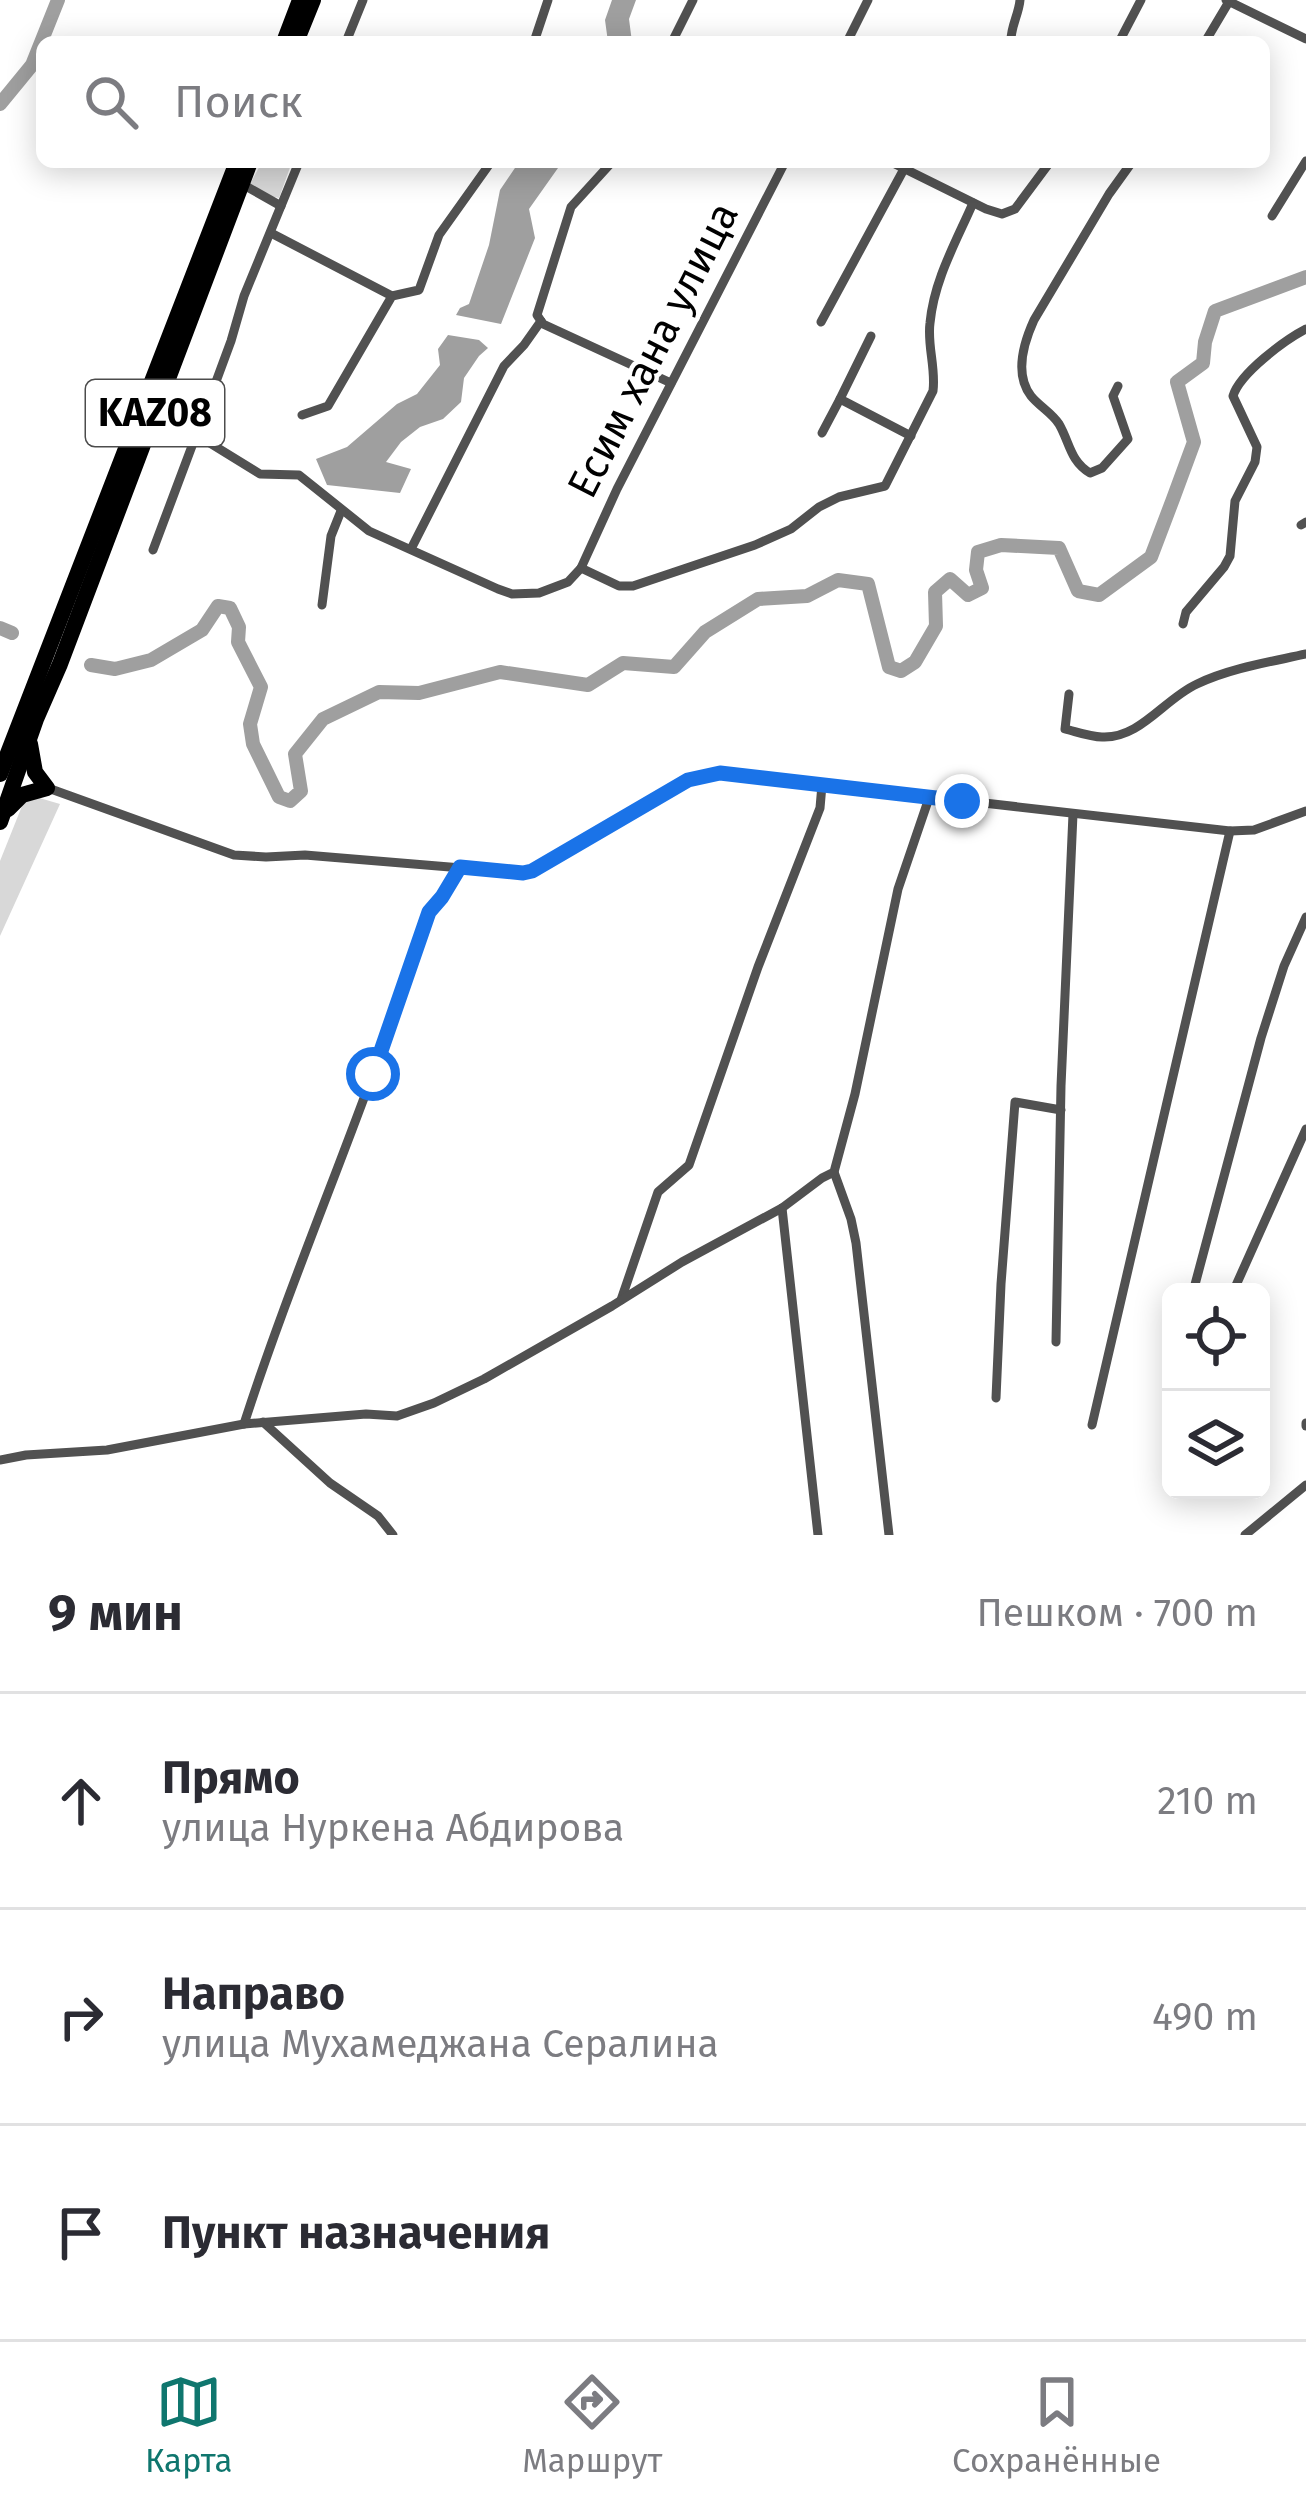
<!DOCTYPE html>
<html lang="ru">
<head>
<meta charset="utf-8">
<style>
  :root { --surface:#fff; --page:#f7f7f7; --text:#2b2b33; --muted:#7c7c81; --line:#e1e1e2; --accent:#0f766e }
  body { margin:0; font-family:"Fira Sans",sans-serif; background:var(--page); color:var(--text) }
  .controls { position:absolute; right:36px; bottom:36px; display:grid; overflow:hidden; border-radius:18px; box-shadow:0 6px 30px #0003 }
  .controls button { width:108px; height:108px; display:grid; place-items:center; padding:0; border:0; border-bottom:3px solid var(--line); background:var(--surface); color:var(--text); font:60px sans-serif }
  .stop { position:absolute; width:36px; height:36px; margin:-27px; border:9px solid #1a73e8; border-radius:50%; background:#fff }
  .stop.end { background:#1a73e8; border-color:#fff; box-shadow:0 3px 12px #0008 }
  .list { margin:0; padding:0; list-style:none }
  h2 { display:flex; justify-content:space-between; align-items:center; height:156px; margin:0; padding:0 48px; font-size:51px }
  h2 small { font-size:39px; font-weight:400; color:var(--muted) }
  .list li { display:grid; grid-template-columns:78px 1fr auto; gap:36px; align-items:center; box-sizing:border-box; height:216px; padding:0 48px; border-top:3px solid var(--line) }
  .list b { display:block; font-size:45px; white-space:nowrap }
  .list p { margin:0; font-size:39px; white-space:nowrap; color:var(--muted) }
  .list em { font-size:39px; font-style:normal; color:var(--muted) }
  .icon { flex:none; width:66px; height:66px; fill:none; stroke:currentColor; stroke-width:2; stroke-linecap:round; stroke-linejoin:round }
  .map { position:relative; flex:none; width:1306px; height:1535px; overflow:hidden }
  .search { position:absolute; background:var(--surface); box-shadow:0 6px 30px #0003; left:36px; right:36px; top:36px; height:132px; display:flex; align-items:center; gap:30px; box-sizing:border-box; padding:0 42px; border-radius:18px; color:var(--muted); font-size:45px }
  .sheet { height:804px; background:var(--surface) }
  nav { display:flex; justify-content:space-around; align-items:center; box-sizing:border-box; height:168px; border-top:3px solid var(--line); background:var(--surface); font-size:33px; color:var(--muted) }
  nav a { display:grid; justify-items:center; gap:6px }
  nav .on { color:var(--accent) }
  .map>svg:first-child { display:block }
  .green { fill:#d8d8d8 }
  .water { fill:#9f9f9f }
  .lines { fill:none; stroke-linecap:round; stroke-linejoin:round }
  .river { stroke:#9f9f9f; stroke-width:14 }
  .street { stroke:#515151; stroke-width:9 }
  .highway { stroke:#000; stroke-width:16 }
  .route { stroke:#1a73e8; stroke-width:15 }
  .labels { text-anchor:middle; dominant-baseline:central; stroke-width:9; stroke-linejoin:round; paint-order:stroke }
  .shield { fill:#fff; stroke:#4c4c4c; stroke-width:3 }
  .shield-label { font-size:39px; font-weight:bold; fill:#000 }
  .street-label { font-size:42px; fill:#000; stroke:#fff }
</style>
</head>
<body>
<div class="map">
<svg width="1306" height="1535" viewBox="0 0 1306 1535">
  <rect width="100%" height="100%" fill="#fff"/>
  <!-- green -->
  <g class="green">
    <path d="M262,162H292L279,198L246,191Z"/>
    <path d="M36,797L60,804L0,936V861L24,801Z"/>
  </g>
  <!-- water -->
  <g class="water">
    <path d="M612,0H636L629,19L632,42H608L605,20Z"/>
    <path d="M519,162H566L558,168L529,209L535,238L501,324L456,315L460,308L469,304L489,245L500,190Z"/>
    <path d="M448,335L479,340L488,348L479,356L464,378L461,402L443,419L420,427L401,442L386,462L411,469L400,493L327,485L316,459L347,447L397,404L417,394L440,365L438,349Z"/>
  </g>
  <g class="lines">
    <!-- river -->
    <g class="river">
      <path d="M0,104L32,65L58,0"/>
      <path d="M0,628L12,633"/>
      <path d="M91,665L115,669L151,660L202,630L218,606L230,608L239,627L238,642L261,687L250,724L253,744L279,797L290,801L301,791L295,754L323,719L379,692L419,693L500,672L588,685L623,663L674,667L705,632L758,599L807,596L838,580L868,584L889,667L901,671L915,662L936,626L935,592L950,579L968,595L982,588L976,570L978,552L1001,545L1059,548L1078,591L1099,595L1151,557L1173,499L1194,442L1177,382L1203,363L1205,342L1215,311L1306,277"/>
    </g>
    <!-- street -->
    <g class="street">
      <path d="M1226,0L1306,39"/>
      <path d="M346,42L363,0"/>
      <path d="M534,42L548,0"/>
      <path d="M672,42L693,0"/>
      <path d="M847,42L868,0"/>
      <path d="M1011,42C1010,28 1019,14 1020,0"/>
      <path d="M1119,42L1141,0"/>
      <path d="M1205,42L1230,0"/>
      <path d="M299,162L244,296L231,341L200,425V437L260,474L299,475L369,531L498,589L512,594L539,593L568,582L581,568L617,489L785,162"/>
      <path d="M891,162L986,209L1002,214L1015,209L1050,162"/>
      <path d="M242,184L281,206"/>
      <path d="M1272,216L1306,161"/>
      <path d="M271,233L392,296"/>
      <path d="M541,321L543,324L671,383"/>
      <path d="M821,322L904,169"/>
      <path d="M871,336L840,399L911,436"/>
      <path d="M1118,386L1113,396L1128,439L1102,468L1090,473C1070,461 1070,443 1059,424C1052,413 1039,406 1031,396C1014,374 1024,342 1034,320L1109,194L1132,162"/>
      <path d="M302,415L328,406L392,296L419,290L439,235L491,162"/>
      <path d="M822,433L840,399"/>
      <path d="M1301,525L1306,522"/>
      <path d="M411,549L504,366L524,345L541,321L537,315L571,207L612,162"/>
      <path d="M153,550L198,430"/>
      <path d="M581,568L619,586H633L755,545L791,529L819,507L839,497L885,486L933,391C936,368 927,345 930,323C934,280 956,242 973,203"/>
      <path d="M322,605L331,536L341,511"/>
      <path d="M1183,624L1186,612L1224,567L1230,556L1235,501L1255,462L1257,447L1233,396C1240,373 1285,340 1306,329"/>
      <path d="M1069,694L1065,729C1077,732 1090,737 1102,737C1140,739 1164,699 1197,684C1231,668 1270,662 1306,654"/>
      <path d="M48,788L234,855L266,857L305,855L523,873L532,871L688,780L720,773L1230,831L1254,830L1306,811"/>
      <path d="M834,1172L851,1219L856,1243L889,1535"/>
      <path d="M782,1208L818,1535"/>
      <path d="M1193,1292L1261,1038L1284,966L1306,917"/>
      <path d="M1233,1292L1306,1129"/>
      <path d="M621,1300L658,1192L689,1165L758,967L820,808L822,785"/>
      <path d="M1056,1342L1061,1086L1073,814"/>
      <path d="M996,1398L1001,1284L1015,1102L1061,1110"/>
      <path d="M263,1422L330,1483L378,1516L393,1535"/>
      <path d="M1306,1423V1426"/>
      <path d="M244,1424C298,1257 371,1097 422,929C431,906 449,889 460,867"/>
      <path d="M1092,1425L1230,831"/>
      <path d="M0,1460L26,1455L107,1450L244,1424L366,1414L397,1416L434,1403L484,1379L612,1306L682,1262L782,1208L822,1178L834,1172L855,1094L898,889L929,798"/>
      <path d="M1245,1535L1306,1485"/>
    </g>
    <!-- highway -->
    <g class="highway">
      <path d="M284,42L300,0"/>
      <path d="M296,42L313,0"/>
      <path d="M0,774L237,162"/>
      <path d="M8,809L22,795L47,788L35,772L30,744"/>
      <path d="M0,822L36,719L60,664L250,162"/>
    </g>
  </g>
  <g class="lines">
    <!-- route -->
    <path class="route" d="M373,1074L429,912L442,897L460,867L523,873L532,871L688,780L720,773L962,801"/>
  </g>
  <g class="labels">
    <!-- shield labels -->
    <rect class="shield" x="86" y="380" width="138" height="66" rx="9"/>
    <g class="shield-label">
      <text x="155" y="413">KAZ08</text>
    </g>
    <!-- street labels -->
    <g class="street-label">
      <text transform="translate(653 350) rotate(-63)">Есим хана улица</text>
    </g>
  </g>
</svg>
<div class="controls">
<button><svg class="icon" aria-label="locate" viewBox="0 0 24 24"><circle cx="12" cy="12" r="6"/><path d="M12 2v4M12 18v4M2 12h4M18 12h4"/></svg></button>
<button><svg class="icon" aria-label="layers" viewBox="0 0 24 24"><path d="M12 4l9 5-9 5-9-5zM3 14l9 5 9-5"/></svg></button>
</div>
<div class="stop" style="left:373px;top:1074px"></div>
<div class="stop end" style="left:962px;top:801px"></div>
<div class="search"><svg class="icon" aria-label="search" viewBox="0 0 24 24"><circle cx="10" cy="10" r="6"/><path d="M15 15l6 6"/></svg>Поиск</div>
</div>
<section class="sheet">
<h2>9 мин<small>Пешком · 700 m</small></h2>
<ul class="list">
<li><svg class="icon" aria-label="ahead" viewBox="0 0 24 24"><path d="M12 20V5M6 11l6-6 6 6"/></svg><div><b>Прямо</b><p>улица Нуркена Абдирова</p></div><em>210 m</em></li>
<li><svg class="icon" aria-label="right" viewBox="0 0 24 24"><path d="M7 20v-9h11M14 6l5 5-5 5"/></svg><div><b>Направо</b><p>улица Мухамеджана Сералина</p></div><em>490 m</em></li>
<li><svg class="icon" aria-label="arrive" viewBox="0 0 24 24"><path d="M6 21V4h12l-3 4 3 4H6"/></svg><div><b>Пункт назначения</b></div></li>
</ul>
</section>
<nav>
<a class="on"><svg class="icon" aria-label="map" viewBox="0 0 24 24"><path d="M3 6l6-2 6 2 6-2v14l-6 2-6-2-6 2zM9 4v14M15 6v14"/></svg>Карта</a>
<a><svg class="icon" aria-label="directions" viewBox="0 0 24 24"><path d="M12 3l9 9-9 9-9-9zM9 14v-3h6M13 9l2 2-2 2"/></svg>Маршрут</a>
<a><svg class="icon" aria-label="saved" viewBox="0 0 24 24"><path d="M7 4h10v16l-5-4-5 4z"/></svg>Сохранённые</a>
</nav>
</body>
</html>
